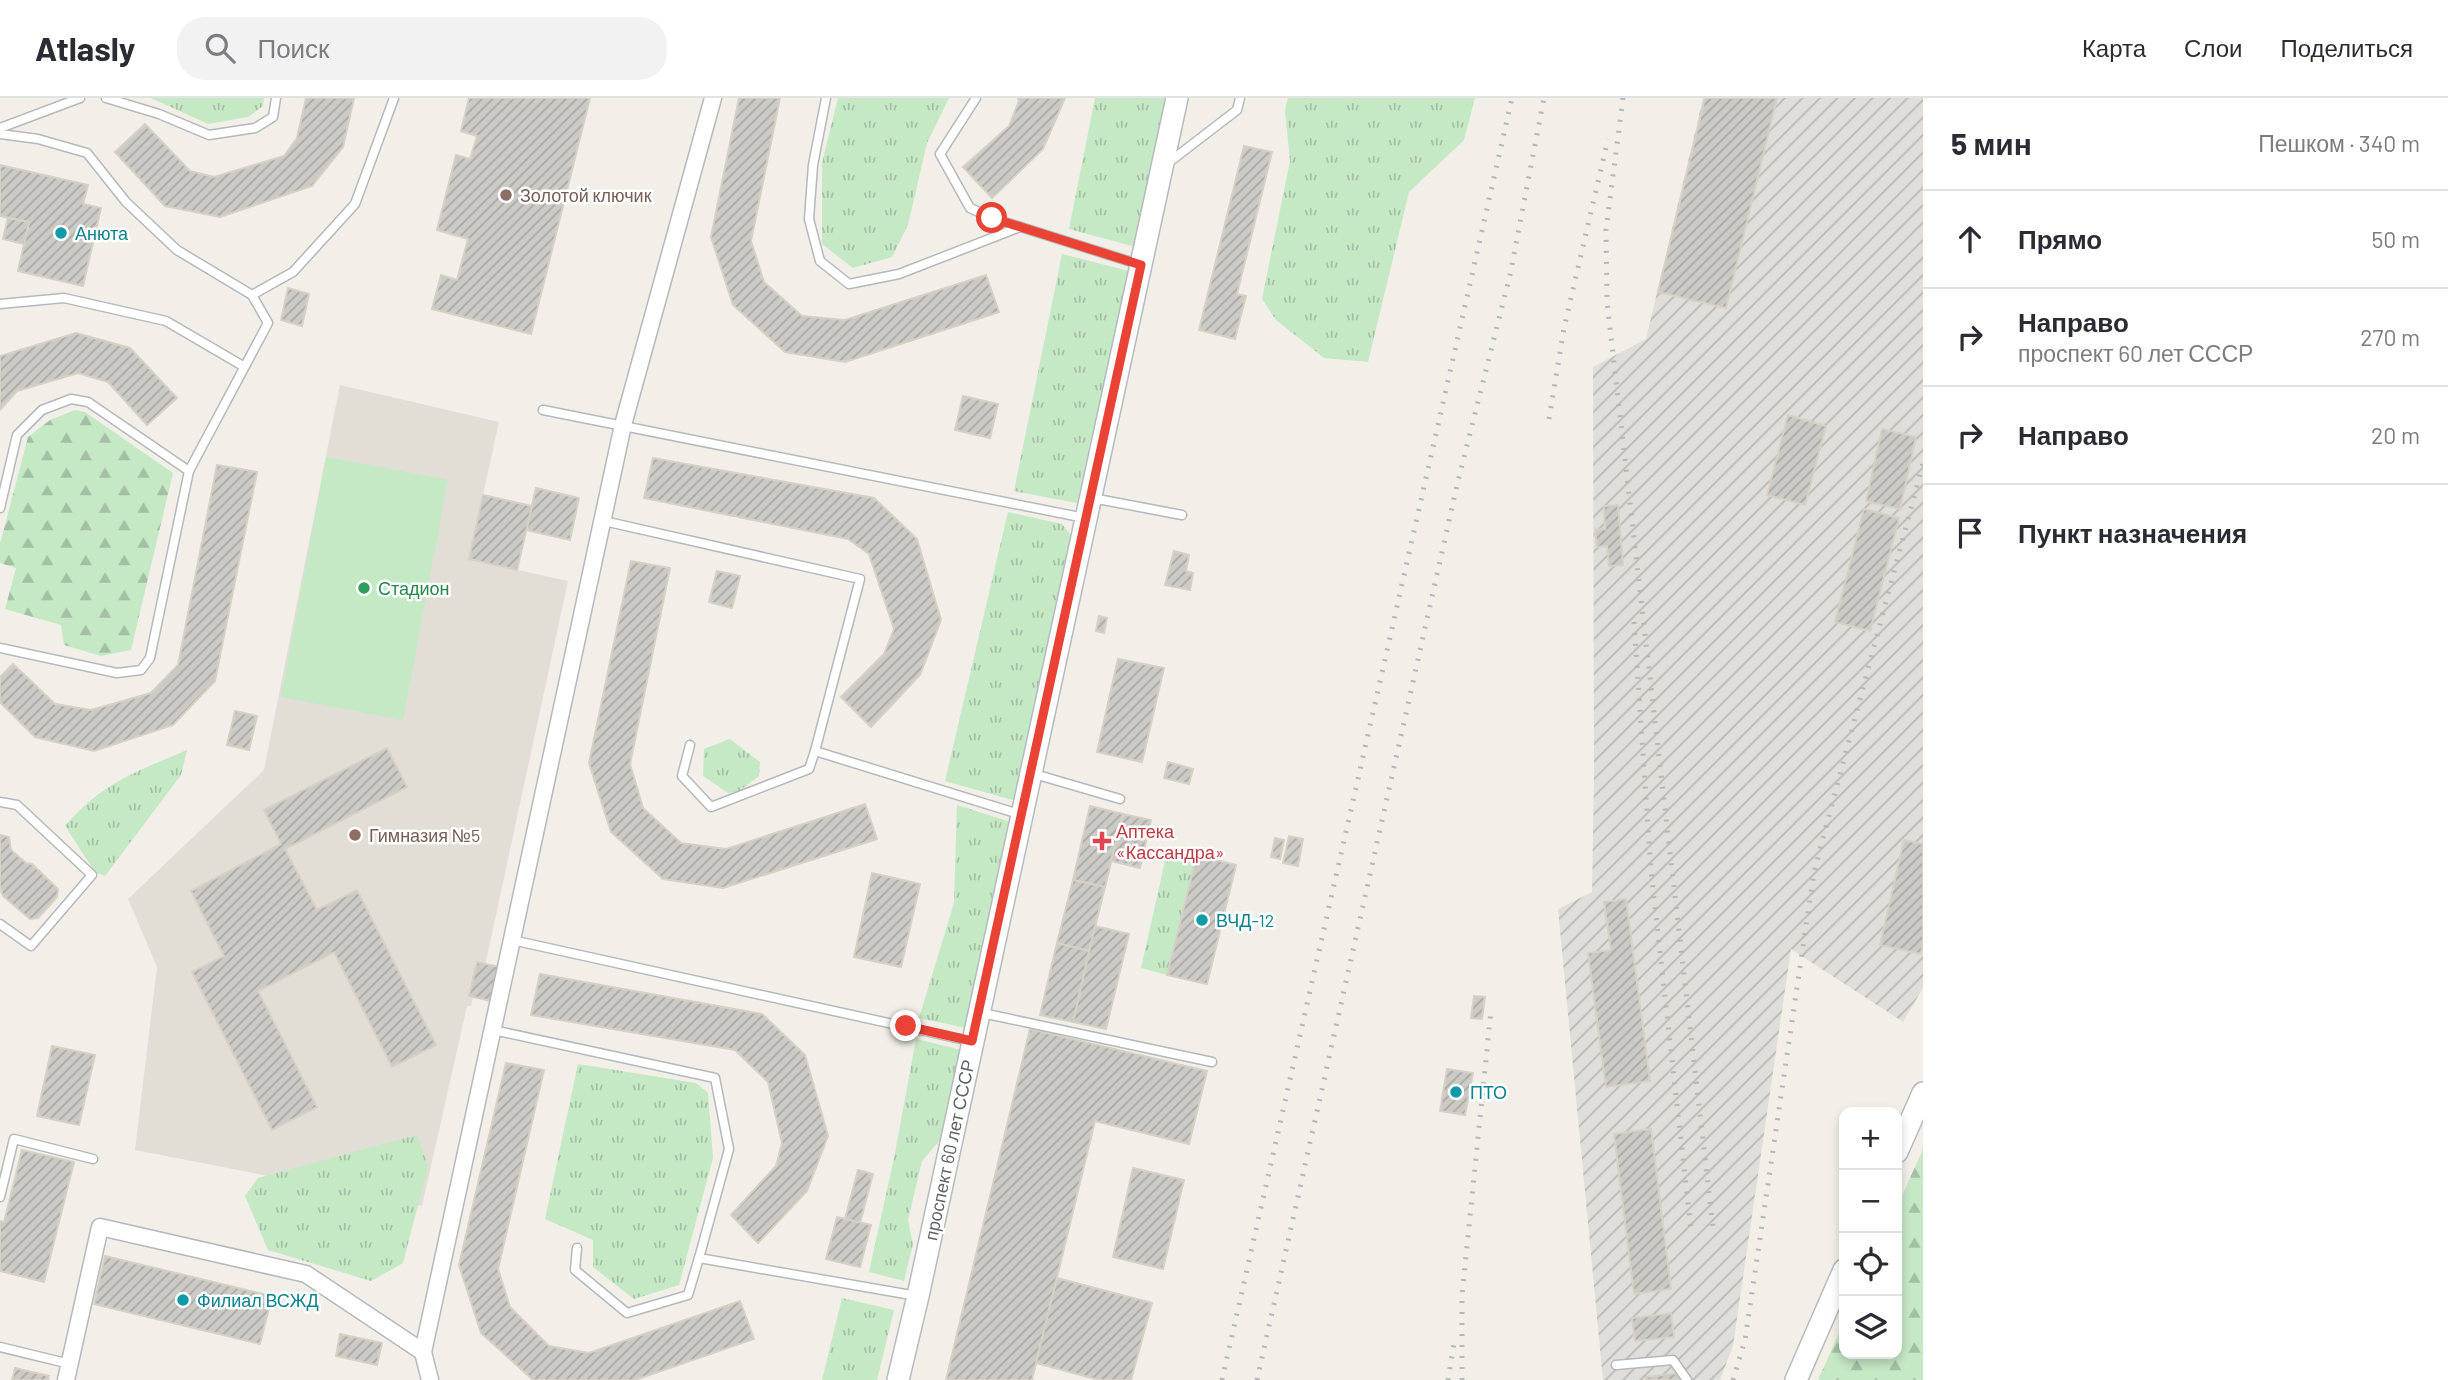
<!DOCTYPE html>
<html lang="ru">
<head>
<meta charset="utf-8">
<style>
  :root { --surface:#fff; --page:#f2f2f3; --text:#2b2b33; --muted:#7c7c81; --line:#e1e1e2 }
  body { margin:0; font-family:Barlow,sans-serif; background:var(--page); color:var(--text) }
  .controls { position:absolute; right:21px; bottom:21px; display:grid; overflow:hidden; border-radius:14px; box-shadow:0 4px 10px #0003 }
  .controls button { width:63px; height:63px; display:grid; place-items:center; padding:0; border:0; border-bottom:2px solid var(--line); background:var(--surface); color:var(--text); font:35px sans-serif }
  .stop { position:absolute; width:21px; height:21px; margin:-16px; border:5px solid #ea4335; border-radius:50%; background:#fff }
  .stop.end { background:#ea4335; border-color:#fff; box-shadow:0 2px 7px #0008 }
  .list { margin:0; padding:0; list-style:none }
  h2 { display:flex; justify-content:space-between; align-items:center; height:91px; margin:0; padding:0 28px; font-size:30px }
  h2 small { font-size:23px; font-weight:400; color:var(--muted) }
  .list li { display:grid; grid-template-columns:46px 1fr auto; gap:21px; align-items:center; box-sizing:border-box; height:98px; padding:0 28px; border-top:2px solid var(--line) }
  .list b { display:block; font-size:26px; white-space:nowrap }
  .list p { margin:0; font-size:23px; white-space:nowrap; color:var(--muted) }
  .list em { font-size:23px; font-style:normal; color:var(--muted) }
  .icon { flex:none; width:38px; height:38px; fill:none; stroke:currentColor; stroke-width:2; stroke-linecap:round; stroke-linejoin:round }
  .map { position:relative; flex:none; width:1923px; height:1282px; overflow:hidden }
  header { display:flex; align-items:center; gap:42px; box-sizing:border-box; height:98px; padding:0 35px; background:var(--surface); border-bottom:2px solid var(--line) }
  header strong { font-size:33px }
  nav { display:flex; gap:38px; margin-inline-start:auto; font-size:24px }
  .search { width:490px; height:63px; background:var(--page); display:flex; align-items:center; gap:18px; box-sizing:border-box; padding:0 24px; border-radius:28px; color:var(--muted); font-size:26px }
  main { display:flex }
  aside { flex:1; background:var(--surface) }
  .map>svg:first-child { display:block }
  .industrial { fill:url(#industrial-furrows) }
  .education { fill:#e1ded6 }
  .grass { fill:url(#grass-tufts) }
  .forest { fill:url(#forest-firs) }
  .pitch { fill:#c5e8c5 }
  .building { fill:url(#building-hatch); stroke:#d6d1c6; stroke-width:2 }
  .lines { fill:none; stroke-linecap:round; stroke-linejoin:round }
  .lane-casing { stroke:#b5b8bc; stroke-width:11 }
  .street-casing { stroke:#b5b8bc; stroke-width:19 }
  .secondary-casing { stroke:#b6babf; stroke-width:24 }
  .lane { stroke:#fff; stroke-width:8 }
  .street { stroke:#fff; stroke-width:16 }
  .secondary { stroke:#fff; stroke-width:21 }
  .rail { stroke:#b6b7b8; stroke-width:5; stroke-dasharray:2 9; stroke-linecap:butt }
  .route { stroke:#ea4335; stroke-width:9 }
  .education-dot { fill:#8d6e63; stroke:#fff; stroke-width:2.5 }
  .culture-dot { fill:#0f9aa8; stroke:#fff; stroke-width:2.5 }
  .leisure-dot { fill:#2e9e5b; stroke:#fff; stroke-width:2.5 }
  .health-dot { fill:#e0444e; stroke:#fff; stroke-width:2.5 }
  .labels { text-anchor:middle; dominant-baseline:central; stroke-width:5; stroke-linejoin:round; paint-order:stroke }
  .education-label { font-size:18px; fill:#785e54; stroke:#fff; text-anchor:start }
  .culture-label { font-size:18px; fill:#0d838f; stroke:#fff; text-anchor:start }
  .leisure-label { font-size:18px; fill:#27864d; stroke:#fff; text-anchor:start }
  .health-label { font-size:18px; fill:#be3a42; stroke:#fff; text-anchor:start }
  .street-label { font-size:18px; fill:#5f6368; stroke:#fff }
</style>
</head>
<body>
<header>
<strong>Atlasly</strong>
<div class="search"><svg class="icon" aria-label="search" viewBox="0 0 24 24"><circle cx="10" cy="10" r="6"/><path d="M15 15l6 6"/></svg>Поиск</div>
<nav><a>Карта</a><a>Слои</a><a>Поделиться</a></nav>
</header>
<main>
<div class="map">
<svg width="1923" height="1282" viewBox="0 0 1923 1282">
  <defs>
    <pattern id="industrial-furrows" width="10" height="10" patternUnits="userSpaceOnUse" patternTransform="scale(1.75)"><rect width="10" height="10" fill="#e0deda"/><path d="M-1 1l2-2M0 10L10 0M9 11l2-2" fill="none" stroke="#b9b8b5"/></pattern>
    <pattern id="grass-tufts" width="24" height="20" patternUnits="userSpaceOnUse" patternTransform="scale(1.75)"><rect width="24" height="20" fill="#c5e8c5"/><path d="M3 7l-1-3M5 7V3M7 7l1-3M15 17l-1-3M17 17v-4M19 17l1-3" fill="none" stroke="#a3c0a4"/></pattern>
    <pattern id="forest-firs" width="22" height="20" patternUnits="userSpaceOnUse" patternTransform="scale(1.75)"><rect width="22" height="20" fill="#c5e8c5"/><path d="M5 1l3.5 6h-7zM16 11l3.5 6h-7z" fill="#a3c0a4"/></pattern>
    <pattern id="building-hatch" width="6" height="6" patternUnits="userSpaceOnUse" patternTransform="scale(1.75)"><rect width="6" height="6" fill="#cccac5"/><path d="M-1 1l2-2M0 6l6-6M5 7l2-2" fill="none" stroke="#a9a8a4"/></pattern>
  </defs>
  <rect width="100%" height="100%" fill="#f1efe8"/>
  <!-- industrial -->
  <path class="industrial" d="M1703,0H1923V890L1903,924L1791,851L1733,1248L1720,1282H1603L1558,811L1592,794L1594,677L1593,269L1646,241Z"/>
  <!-- education -->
  <path class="education" d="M340,287L499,324L469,461L568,483L485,868L477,865L469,898L473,899L471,908H467L422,1108L135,1052L157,869L128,801L264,672Z"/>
  <!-- grass -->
  <g class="grass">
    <path d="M151,0H264L263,8L248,19L208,26Z"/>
    <path d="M838,0H949L927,45L908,127L892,159L853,170L822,146V65Z"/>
    <path d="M1095,0H1167L1136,149L1069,131Z"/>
    <path d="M1288,0H1475L1464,42L1409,94L1368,264L1324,260L1276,222L1262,201L1290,63L1285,12Z"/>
    <path d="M1062,156L1129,173L1077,405L1014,393Z"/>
    <path d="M1008,414L1062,426L1074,441L1016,703L945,683Z"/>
    <path d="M730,641L760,664L759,678L739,693L728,695L703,678L704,651Z"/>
    <path d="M187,652L181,677L105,778L95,774L65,728C103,684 136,674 187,652Z"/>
    <path d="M957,707L1011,724L966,930L919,920L954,805Z"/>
    <path d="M1168,750L1197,757L1167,877L1141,870Z"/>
    <path d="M916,941L962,952L940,1042L922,1063L908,1122L913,1146L904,1183L869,1174L894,1060Z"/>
    <path d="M578,966L696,985L708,995L713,1060L679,1187L634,1201L593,1169V1142L545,1121Z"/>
    <path d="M417,1037L428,1068L403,1165L371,1183L268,1152L245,1098L258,1080Z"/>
    <path d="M842,1200L894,1212L877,1282H822Z"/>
  </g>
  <!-- forest -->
  <g class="forest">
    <path d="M75,312L85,314L173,375L131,552L101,558L64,547L61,527L5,511L16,470L0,465V446L28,339L50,322Z"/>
    <path d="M1923,1051V1282H1818L1844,1224V1256H1897V1109Z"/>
  </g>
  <!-- pitch -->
  <path class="pitch" d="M326,359L448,382L403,622L281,599Z"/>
  <!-- building -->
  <g class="building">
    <path d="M306,0H354L343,49L312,88L220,119L165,108L115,54L145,26L190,73L214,79L284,58L297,40Z"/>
    <path d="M469,0H590L531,236L432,211L441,177L457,182L468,141L437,132L456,57L470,61L477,38L461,33Z"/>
    <path d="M739,0H780L751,143L764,184L802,218L845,222L986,177L999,214L845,264L785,254L733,207L711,139Z"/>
    <path d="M1018,0H1065L1043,51L992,100L963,69L1009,28L1019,3Z"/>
    <path d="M1705,0H1777L1726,210L1658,194Z"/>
    <path d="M1244,48L1272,54L1237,196L1246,198L1235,241L1199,232Z"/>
    <path d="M0,67L88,87L83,106L101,110L83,188L18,173L29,124L0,118Z"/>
    <path d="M8,120L29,124L24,146L3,141Z"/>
    <path d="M288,190L309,196L302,228L281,222Z"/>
    <path d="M76,235L130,250L177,300L147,327L108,284L78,275L17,293L0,312V258Z"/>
    <path d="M963,298L998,306L990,340L955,332Z"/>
    <path d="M1788,317L1826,328L1805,407L1767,397Z"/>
    <path d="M1882,331L1916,339L1900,411L1866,403Z"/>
    <path d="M653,360L874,400L917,441L941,522L920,577L871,629L841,599L884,556L894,531L869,456L848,441L644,400Z"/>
    <path d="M217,367L257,374L215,583L173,627L94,653L35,639L0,604V579L13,566L55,606L91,612L151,595L178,567Z"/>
    <path d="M536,390L579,400L570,442L526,432Z"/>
    <path d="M483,397L532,408L517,472L469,461Z"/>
    <path d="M1618,407L1623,467L1609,468L1607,448L1597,449L1595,432L1605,431L1604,408Z"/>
    <path d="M1864,411L1899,420L1870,533L1835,524Z"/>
    <path d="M1174,453L1189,457L1186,473L1193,475L1190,492L1165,487Z"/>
    <path d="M631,463L670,470L630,666L643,710L681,745L726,751L865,706L877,741L723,790L663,781L611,734L589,665Z"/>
    <path d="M717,473L740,478L732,510L709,504Z"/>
    <path d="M1099,518L1107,520L1104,535L1096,533Z"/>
    <path d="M1118,561L1164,570L1142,664L1097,654Z"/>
    <path d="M235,613L257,618L249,652L227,647Z"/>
    <path d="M387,650L407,689L285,751L317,812L357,792L436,947L392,969L334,854L258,893L317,1009L272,1032L192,874L224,858L191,793L281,746L264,712Z"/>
    <path d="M1168,664L1193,671L1189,686L1164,680Z"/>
    <path d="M1090,708L1123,716L1105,789L1073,782Z"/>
    <path d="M1123,716L1151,722L1140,770L1111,763Z"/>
    <path d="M0,737L9,739L11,752L26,765L32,766L58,791L57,799L38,820L30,821L3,798L0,789Z"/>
    <path d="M1289,738L1303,741L1298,768L1283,765Z"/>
    <path d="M1275,740L1284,742L1280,761L1271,759Z"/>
    <path d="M1904,742L1923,746V845L1921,856L1880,847Z"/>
    <path d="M1197,757L1236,767L1207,886L1167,877Z"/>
    <path d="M872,775L920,786L901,869L854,859Z"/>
    <path d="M1073,782L1105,789L1089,853L1057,845Z"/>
    <path d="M1626,801L1650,983L1606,989L1588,855L1611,852L1604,804Z"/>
    <path d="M1095,828L1129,836L1106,931L1073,924Z"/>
    <path d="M1057,845L1089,853L1073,924L1040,917Z"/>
    <path d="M477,864L499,869L491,903L469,898Z"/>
    <path d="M540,876L762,916L805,957L828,1038L807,1093L758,1145L731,1117L776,1068L782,1045L768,984L735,952L531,917Z"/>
    <path d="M1474,898L1485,899L1482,921L1471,920Z"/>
    <path d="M1030,931L1207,973L1189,1046L1095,1023L1032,1282H946Z"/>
    <path d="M52,948L95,957L79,1027L37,1018Z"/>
    <path d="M506,965L544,972L498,1171L510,1209L549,1248L589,1255L740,1203L754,1241L635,1282H533L481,1235L459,1167Z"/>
    <path d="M1447,971L1473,975L1465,1017L1440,1013Z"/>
    <path d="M1651,1031L1671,1191L1634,1196L1614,1036Z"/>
    <path d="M22,1052L74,1064L44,1184L0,1173V1123L4,1124Z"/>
    <path d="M1133,1070L1184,1082L1163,1171L1113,1159Z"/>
    <path d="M858,1072L873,1076L860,1125L845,1121Z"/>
    <path d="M837,1119L871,1127L860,1169L826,1161Z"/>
    <path d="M105,1158L272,1198L260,1246L94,1206Z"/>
    <path d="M1057,1180L1152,1205L1131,1282H1099L1036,1265Z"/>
    <path d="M1671,1215L1674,1239L1635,1243L1632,1220Z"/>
    <path d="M340,1236L382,1245L377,1267L336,1258Z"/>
    <path d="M15,1270L49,1278L48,1282H12Z"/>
    <path d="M1679,1275L1680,1282H1646V1279Z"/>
  </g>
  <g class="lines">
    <!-- lane casing -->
    <g class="lane-casing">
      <g id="lane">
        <path d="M106,0L159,16L209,37L255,30L273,19L276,0"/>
        <path d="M826,0L813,67L809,121L820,163L849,186L899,176L1020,129"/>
        <path d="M976,0L940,56L970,110L992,120L1141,167"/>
        <path d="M0,30L80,0"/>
        <path d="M0,36L38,41L87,55L126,104L177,152L252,197L268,225L189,373L150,560L141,572L117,575L0,550"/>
        <path d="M1168,65L1237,12L1240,0"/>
        <path d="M252,197L293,174L355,106L394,0"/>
        <path d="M0,206L64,200L166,223L243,268"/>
        <path d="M543,312L1085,420"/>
        <path d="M1092,400L1182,417"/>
        <path d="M0,410L17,337L42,312L71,301L88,304L189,373"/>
        <path d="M604,423L860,481L815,653L1022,717"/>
        <path d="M690,647L682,678L711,709L809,671L815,653"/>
        <path d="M1031,675L1120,701"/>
        <path d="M0,704L17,707L92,777L31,848L0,826"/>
        <path d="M512,842L970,943"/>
        <path d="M982,915L1212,964"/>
        <path d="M493,932L715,980L729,1051L699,1160L917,1198"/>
        <path d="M0,1099L14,1041L93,1061"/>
        <path d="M577,1150L575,1172L627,1215L688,1197L699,1160"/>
        <path d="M0,1249L70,1266"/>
        <path d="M1616,1267L1673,1262L1687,1282"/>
      </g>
    </g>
    <!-- street casing -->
    <g class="street-casing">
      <g id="street">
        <path d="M66,1282L100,1129L306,1176L423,1254"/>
        <path d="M430,1282L423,1254L623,327L713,0"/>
      </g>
    </g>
    <!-- secondary casing -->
    <g class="secondary-casing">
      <g id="secondary">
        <path d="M1897,1054L1923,995"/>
        <path d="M898,1282L918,1198L1177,0"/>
        <path d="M1796,1282L1844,1172"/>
      </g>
    </g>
    <!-- lane -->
    <use href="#lane" class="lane"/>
    <!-- street -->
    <use href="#street" class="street"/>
    <!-- secondary -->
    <use href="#secondary" class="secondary"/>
    <!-- rail -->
    <g class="rail">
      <path d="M1623,0L1606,132L1607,204L1713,1130"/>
      <path d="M1549,321L1564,230L1608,41"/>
      <path d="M1634,524L1651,773L1691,1132"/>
      <path d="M1222,1282L1512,0"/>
      <path d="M1257,1282L1457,387L1510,177L1544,0"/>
      <path d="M1448,1282L1454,1245"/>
      <path d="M1462,1282V1197L1491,912"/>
      <path d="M1733,1282L1745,1242L1814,774L1923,365"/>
    </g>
  </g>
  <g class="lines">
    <!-- route -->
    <path class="route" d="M906,928L972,943L1141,167L992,120"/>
  </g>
  <!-- markers -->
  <g class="education-dot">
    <circle cx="506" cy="97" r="7"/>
    <circle cx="355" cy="737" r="7"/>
  </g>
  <g class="culture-dot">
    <circle cx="61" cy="135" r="7"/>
    <circle cx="1202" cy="822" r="7"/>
    <circle cx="1456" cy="994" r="7"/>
    <circle cx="183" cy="1202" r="7"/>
  </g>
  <circle class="leisure-dot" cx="364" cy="490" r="7"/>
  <path class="health-dot" d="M1098.5 732.5h7v7h7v7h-7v7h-7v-7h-7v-7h7z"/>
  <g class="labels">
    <!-- education labels -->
    <g class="education-label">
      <text x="520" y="97">Золотой ключик</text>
      <text x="369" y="737">Гимназия №5</text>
    </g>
    <!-- culture labels -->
    <g class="culture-label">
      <text x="75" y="135">Анюта</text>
      <text x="1216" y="822">ВЧД-12</text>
      <text x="1470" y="994">ПТО</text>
      <text x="197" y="1202">Филиал ВСЖД</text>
    </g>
    <!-- leisure labels -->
    <g class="leisure-label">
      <text x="378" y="490">Стадион</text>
    </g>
    <!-- health labels -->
    <g class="health-label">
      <text x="1116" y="733">Аптека<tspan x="1116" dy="21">«Кассандра»</tspan></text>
    </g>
    <!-- street labels -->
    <g class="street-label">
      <text transform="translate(949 1052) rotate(-78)">проспект 60 лет СССР</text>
    </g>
  </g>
</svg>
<div class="controls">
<button>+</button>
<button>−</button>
<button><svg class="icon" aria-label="locate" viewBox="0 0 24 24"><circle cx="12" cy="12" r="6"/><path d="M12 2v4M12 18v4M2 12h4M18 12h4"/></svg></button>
<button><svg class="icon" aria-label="layers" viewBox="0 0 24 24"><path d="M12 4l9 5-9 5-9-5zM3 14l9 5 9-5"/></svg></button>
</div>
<div class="stop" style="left:992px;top:120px"></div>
<div class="stop end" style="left:906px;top:928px"></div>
</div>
<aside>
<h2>5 мин<small>Пешком · 340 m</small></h2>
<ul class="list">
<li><svg class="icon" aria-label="ahead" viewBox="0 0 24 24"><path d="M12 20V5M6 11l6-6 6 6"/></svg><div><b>Прямо</b></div><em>50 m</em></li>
<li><svg class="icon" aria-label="right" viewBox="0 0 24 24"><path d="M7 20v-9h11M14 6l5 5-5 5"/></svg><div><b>Направо</b><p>проспект 60 лет СССР</p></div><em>270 m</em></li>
<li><svg class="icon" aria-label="right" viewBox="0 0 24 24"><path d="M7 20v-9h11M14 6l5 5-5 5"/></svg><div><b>Направо</b></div><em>20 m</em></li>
<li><svg class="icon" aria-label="arrive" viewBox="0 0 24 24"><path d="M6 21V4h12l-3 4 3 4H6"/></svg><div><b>Пункт назначения</b></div></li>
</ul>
</aside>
</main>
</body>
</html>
